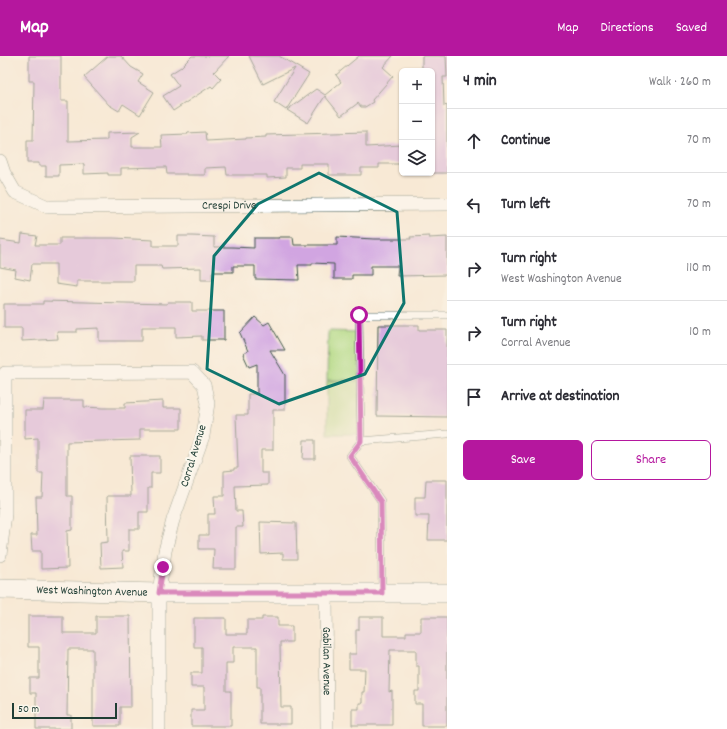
<!DOCTYPE html>
<html lang="en">
<head>
<meta charset="utf-8">
<style>
  :root { --surface:#fff; --page:#f7f7f7; --text:#2b2b33; --muted:#7c7c81; --line:#e1e1e2; --accent:#b5179e }
  body { margin:0; font-family:Dekko,sans-serif; background:var(--page); color:var(--text) }
  .controls { position:absolute; right:12px; top:12px; display:grid; overflow:hidden; border-radius:6px; box-shadow:0 1px 3px #0004 }
  .controls button { width:36px; height:36px; display:grid; place-items:center; padding:0; border:0; border-bottom:1px solid var(--line); background:var(--surface); color:var(--text); font:20px sans-serif }
  .scale { position:absolute; left:12px; bottom:10px; width:105px; box-sizing:border-box; padding-left:4px; border:2px solid #1f3d34; border-top:0; font-size:11px; line-height:14px; white-space:nowrap; color:#1f3d34; -webkit-text-stroke:3px #fbf7ec; paint-order:stroke }
  .stop { position:absolute; width:12px; height:12px; margin:-9px; border:3px solid #b5179e; border-radius:50%; background:#fff }
  .stop.end { background:#b5179e; border-color:#fff; box-shadow:0 1px 4px #0008 }
  .list { margin:0; padding:0; list-style:none }
  h2 { display:flex; justify-content:space-between; align-items:center; height:52px; margin:0; padding:0 16px; font-size:17px }
  h2 small { font-size:13px; font-weight:400; color:var(--muted) }
  .list li { display:grid; grid-template-columns:26px 1fr auto; gap:12px; align-items:center; box-sizing:border-box; height:64px; padding:0 16px; border-top:1px solid var(--line) }
  .list b { display:block; font-size:15px; white-space:nowrap }
  .list p { margin:0; font-size:13px; white-space:nowrap; color:var(--muted) }
  .list em { font-size:13px; font-style:normal; color:var(--muted) }
  .actions { display:flex; gap:8px; padding:12px 16px }
  .actions a { flex:1; padding:9px 0; border:1px solid var(--accent); border-radius:6px; text-align:center; font-size:14px; color:var(--accent) }
  .actions .main { background:var(--accent); color:#fff }
  .icon { flex:none; width:22px; height:22px; fill:none; stroke:currentColor; stroke-width:2; stroke-linecap:round; stroke-linejoin:round }
  .map { position:relative; flex:none; width:447px; height:673px; overflow:hidden }
  header { display:flex; align-items:center; gap:24px; box-sizing:border-box; height:56px; padding:0 20px; background:var(--accent); color:#fff }
  header strong { font-size:19px }
  nav { display:flex; gap:22px; margin-inline-start:auto; font-size:14px }
  main { display:flex }
  aside { flex:1; background:var(--surface) }
  .map>svg:first-child { display:block }
  .green { fill:#b2d882; stroke:#688a5b }
  .building { fill:#d1a5e1 }
  .lines { fill:none; stroke-linecap:round; stroke-linejoin:round }
  .lane-casing { stroke:#40574c; stroke-width:8 }
  .street-casing { stroke:#40574c; stroke-width:14 }
  .secondary-casing { stroke:#40574c; stroke-width:20 }
  .lane { stroke:#fff; stroke-width:7 }
  .street { stroke:#fff; stroke-width:13 }
  .secondary { stroke:#fff; stroke-width:19 }
  .route { stroke:#b5179e; stroke-width:5 }
  .marked { fill:none; stroke:#0f766e; stroke-width:3; stroke-linejoin:round }
  .labels { text-anchor:middle; dominant-baseline:central; stroke-width:4; stroke-linejoin:round; paint-order:stroke }
  .street-label { font-size:12px; fill:#1f3d34; stroke:#fbf7ec }
</style>
</head>
<body>
<header>
<strong>Map</strong>
<nav><a>Map</a><a>Directions</a><a>Saved</a></nav>
</header>
<main>
<div class="map">
<svg width="447" height="673" viewBox="0 0 447 673">
  <rect width="100%" height="100%" fill="#fbf7ec"/>
  <filter id="ink" filterUnits="userSpaceOnUse"><feTurbulence type="fractalNoise" baseFrequency=".025" numOctaves="2"/><feDisplacementMap in="SourceGraphic" scale="8" xChannelSelector="R" yChannelSelector="G"/><feConvolveMatrix kernelMatrix="1 2 1 2 8 2 1 2 1" color-interpolation-filters="sRGB"/></filter>
  <filter id="wash" filterUnits="userSpaceOnUse"><feTurbulence type="fractalNoise" baseFrequency=".012" numOctaves="4" result="noise"/><feDisplacementMap in="SourceGraphic" scale="16" xChannelSelector="R" yChannelSelector="G"/><feGaussianBlur stdDeviation="0.9" result="paint"/><feColorMatrix in="noise" values="0 0 0 0 0 0 0 0 0 0 0 0 0 0 0 0 0 1.4 0 .05"/><feComposite in="paint" operator="in"/></filter>
  <g filter="url(#wash)">
    <rect width="100%" height="100%" fill="#f8e9d5"/>
    <!-- green -->
    <g class="green">
      <path d="M328,275L359,276V324H327Z"/>
      <rect x="327" y="325" width="32" height="53"/>
    </g>
    <g id="blocks">
      <!-- building -->
      <g class="building">
        <path d="M29,0H61V45H68V85L107,84V77L140,76L132,81V91H162L161,79L188,78L187,77L205,76L206,85L246,83V82L266,81V79L366,76V91L402,89V108H379V112H361V119H329V108H300V112H286V121L267,122V119H227L226,111L205,112V119H187V118H167L166,111L121,112V119H108V117L84,118V108L59,109V120H46V110H39V107H27V84H33L34,25H29Z"/>
        <path d="M108,0H121L131,11L143,18L138,26L154,36L140,59L123,48L119,55L109,49L84,21Z"/>
        <path d="M192,0H229L214,16L221,23L213,32L211,30L173,55L163,40L179,30L170,18L181,11Z"/>
        <path d="M249,0H279L309,18L286,54L274,46L295,12L263,28Z"/>
        <path d="M359,0H393L383,11L393,20L372,44L373,46L365,51H361L358,47L341,60L325,40L308,67L287,54L316,33L325,39L341,26L336,19Z"/>
        <path d="M422,0H446L447,21H443L444,50L447,49V117H432V15H422Z"/>
        <path d="M22,178L37,180L35,189H60V182H113L153,184V190H178V180H192L214,181V191H232L254,192V182H279V181H293L294,189H337V181L374,183H411L410,181L429,180V182L447,181V219L397,220L398,210H371V219H352V223H334V208L312,207V209H298L299,224L255,223V210H233V216H212V224H201V212L162,213L161,210H134V225H77V231L56,228V208H32L30,224L15,221L16,214L0,211V184L21,187Z"/>
        <path d="M43,245L167,248L168,246H192V255H224V284H202V280L176,281V271H142V285H99V272L77,273V276H57L58,283L22,285V272H4V248H43Z"/>
        <path d="M255,261L264,269L269,266L285,294H270L285,319V354H273V394H261V417H268V429L235,430L236,455H242L243,471H236V513H213L214,493H199V479H208V458H215L214,440H224V415L234,414V412H238L236,359H248V338H257V308L249,311L243,298L248,295L240,277Z"/>
        <path d="M378,269H419V274H447V361L377,360Z"/>
        <path d="M44,344H84V351L103,352H125V347L163,345V352H181V373H140V384L67,386V440H72V474L67,475L68,512L41,513V495H32L31,479H37L36,441H42L43,417H38V382L25,383V354H43Z"/>
        <path d="M304,384H315V403H303Z"/>
        <path d="M130,400H160V417H151V432H148V456H139V473H129V495H122L123,511L101,512L100,487L108,486L107,440H131Z"/>
        <path d="M426,424H447V484H428L429,460H415V441H425Z"/>
        <path d="M260,466L296,467L297,503H283V497L261,498Z"/>
        <path d="M28,560H63V577H96V560H130L131,651H120V670H93V593H68L67,659H71V673H36V637H30V622H39V591H28Z"/>
        <path d="M262,561H278V570H292V586H280L281,651H291V668H260V631H257V591H233V607H226V635H231V670H191V654H204V631H191V617H202V591H194V562H226V578H247V564H262Z"/>
        <path d="M359,561H383V580H406V576H421V561H447V670H422V648H415V635H419V610H416V594H390L389,636L392,635V669H352V653H359V647H362V636H364L365,613H349V598H356V574H359Z"/>
      </g>
    </g>
  </g>
  <g filter="url(#ink)">
    <use href="#blocks" fill-opacity="0" stroke="#40574c" stroke-width="1"/>
    <g class="lines">
      <!-- lane casing -->
      <g class="lane-casing">
        <g id="lane">
          <path d="M361,385L447,378"/>
          <path d="M382,537L381,445L350,400L361,385L359,259H447"/>
        </g>
      </g>
      <!-- street casing -->
      <g class="street-casing">
        <g id="street">
          <path id="s1" d="M0,105L4,117L15,136L48,151L447,148"/>
          <path d="M0,499L5,458V317L192,316L204,329L208,347L203,380L173,464L165,495L159,537V673"/>
          <path id="s2" d="M326,537L327,673"/>
        </g>
      </g>
      <!-- secondary casing -->
      <g class="secondary-casing">
        <g id="secondary">
          <path id="s3" d="M0,533L159,537H447"/>
        </g>
      </g>
      <!-- lane -->
      <use href="#lane" class="lane"/>
      <!-- street -->
      <use href="#street" class="street"/>
      <!-- secondary -->
      <use href="#secondary" class="secondary"/>
    </g>
  </g>
  <g class="lines" filter="url(#ink)">
    <!-- route -->
    <path class="route" d="M163,511L159,537H382L381,446L350,400L361,385L359,259"/>
  </g>
  <!-- marked area -->
  <path d="M0 0H447V673H0ZM319,117L397,156L404,247L365,318L279,348L207,313L214,200L258,148Z" fill="#f8e9d5" fill-opacity=".55" fill-rule="evenodd"/>
  <path class="marked" d="M319,117L397,156L404,247L365,318L279,348L207,313L214,200L258,148Z"/>
  <g class="labels">
    <!-- street labels -->
    <g class="street-label">
      <text stroke="none"><textPath href="#s1" startOffset="252">Crespi Drive</textPath></text>
      <text transform="translate(194 400) rotate(-73)">Corral Avenue</text>
      <text stroke="none"><textPath href="#s3" startOffset="92">West Washington Avenue</textPath></text>
      <text stroke="none"><textPath href="#s2" startOffset="68">Gabilan Avenue</textPath></text>
    </g>
  </g>
</svg>
<div class="controls">
<button>+</button>
<button>−</button>
<button><svg class="icon" aria-label="layers" viewBox="0 0 24 24"><path d="M12 4l9 5-9 5-9-5zM3 14l9 5 9-5"/></svg></button>
</div>
<div class="scale">50 m</div>
<div class="stop" style="left:359px;top:259px"></div>
<div class="stop end" style="left:163px;top:511px"></div>
</div>
<aside>
<h2>4 min<small>Walk · 260 m</small></h2>
<ul class="list">
<li><svg class="icon" aria-label="ahead" viewBox="0 0 24 24"><path d="M12 20V5M6 11l6-6 6 6"/></svg><div><b>Continue</b></div><em>70 m</em></li>
<li><svg class="icon" aria-label="left" viewBox="0 0 24 24"><path d="M17 20v-9H6M10 6l-5 5 5 5"/></svg><div><b>Turn left</b></div><em>70 m</em></li>
<li><svg class="icon" aria-label="right" viewBox="0 0 24 24"><path d="M7 20v-9h11M14 6l5 5-5 5"/></svg><div><b>Turn right</b><p>West Washington Avenue</p></div><em>110 m</em></li>
<li><svg class="icon" aria-label="right" viewBox="0 0 24 24"><path d="M7 20v-9h11M14 6l5 5-5 5"/></svg><div><b>Turn right</b><p>Corral Avenue</p></div><em>10 m</em></li>
<li><svg class="icon" aria-label="arrive" viewBox="0 0 24 24"><path d="M6 21V4h12l-3 4 3 4H6"/></svg><div><b>Arrive at destination</b></div></li>
</ul>
<div class="actions"><a class="main">Save</a><a>Share</a></div>
</aside>
</main>
</body>
</html>
